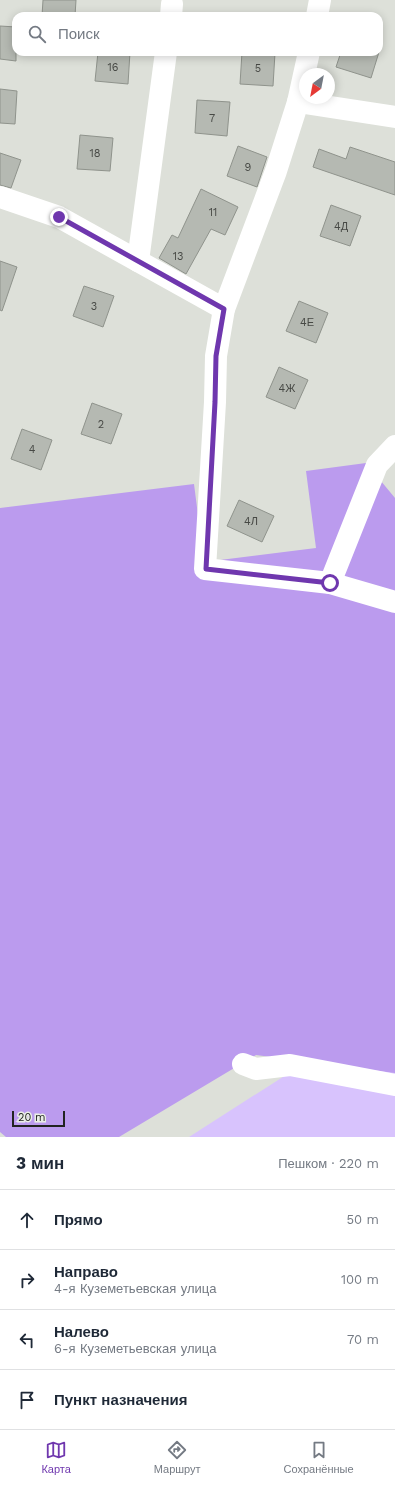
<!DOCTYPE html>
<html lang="ru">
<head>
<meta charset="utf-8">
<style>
  :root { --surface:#fff; --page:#f6f6f7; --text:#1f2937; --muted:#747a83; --line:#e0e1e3; --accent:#6f37ae }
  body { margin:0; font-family:"Work Sans",sans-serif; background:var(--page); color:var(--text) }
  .compass { position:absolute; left:299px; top:68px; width:36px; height:36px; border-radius:50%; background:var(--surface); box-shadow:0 2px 10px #0003; rotate:212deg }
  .scale { position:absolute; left:12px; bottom:10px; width:53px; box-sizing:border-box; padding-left:4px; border:2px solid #222421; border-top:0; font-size:11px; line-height:14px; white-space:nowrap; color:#222421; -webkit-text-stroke:3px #eaeee6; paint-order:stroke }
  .stop { position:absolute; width:12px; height:12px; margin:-9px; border:3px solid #6f37ae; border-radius:50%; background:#fff }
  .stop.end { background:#6f37ae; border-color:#fff; box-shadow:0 1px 4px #0008 }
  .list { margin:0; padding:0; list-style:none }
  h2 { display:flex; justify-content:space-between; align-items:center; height:52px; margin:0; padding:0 16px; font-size:17px }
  h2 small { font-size:13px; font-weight:400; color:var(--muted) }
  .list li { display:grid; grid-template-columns:26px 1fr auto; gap:12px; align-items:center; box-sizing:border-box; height:60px; padding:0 16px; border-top:1px solid var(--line) }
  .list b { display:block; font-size:15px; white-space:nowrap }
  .list p { margin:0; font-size:13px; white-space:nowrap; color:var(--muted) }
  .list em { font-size:13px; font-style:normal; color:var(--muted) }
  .icon { flex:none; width:22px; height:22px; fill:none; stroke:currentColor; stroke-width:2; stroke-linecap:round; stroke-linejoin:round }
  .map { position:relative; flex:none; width:395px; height:1137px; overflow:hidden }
  .search { position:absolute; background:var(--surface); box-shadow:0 2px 10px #0003; left:12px; right:12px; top:12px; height:44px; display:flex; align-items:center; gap:10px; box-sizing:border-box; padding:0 14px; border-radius:12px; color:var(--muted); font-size:15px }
  .sheet { height:292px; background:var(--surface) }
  nav { display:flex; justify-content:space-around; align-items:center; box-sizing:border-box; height:56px; border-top:1px solid var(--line); background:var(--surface); font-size:11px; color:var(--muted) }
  nav a { display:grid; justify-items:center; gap:2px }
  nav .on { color:var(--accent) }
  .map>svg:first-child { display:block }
  .green { fill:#d8c3fd }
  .forest { fill:#bb9bee }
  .building { fill:#b5b9b2; stroke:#8f938c }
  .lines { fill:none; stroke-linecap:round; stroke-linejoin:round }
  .minor { stroke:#fff; stroke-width:22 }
  .route { stroke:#6f37ae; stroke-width:5 }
  .labels { text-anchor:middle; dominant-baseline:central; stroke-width:3; stroke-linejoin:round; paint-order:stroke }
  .number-label { font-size:11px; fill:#474945 }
</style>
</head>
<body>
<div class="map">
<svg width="395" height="1137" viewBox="0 0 395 1137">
  <rect width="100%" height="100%" fill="#dde0d9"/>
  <!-- green -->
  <path class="green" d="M314,1057L395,1059V1137H189Z"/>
  <!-- forest -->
  <path class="forest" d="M366,463L395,498V1073L256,1055L119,1137H6L0,1132V508L194,484L204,562L316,548L306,471Z"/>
  <!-- building -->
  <g class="building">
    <path d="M43,0H76L75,16H42Z"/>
    <path d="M0,26L16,27V61L0,59Z"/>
    <path d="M98,52H130L128,84L95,81Z"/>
    <path d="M242,52L275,53L273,86L240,84Z"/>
    <path d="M341,52H379L371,78L336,67Z"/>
    <path d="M0,89L17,91L15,124L0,123Z"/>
    <path d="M197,100L230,102L227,136L195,133Z"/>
    <path d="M80,135L113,138L110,171L77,169Z"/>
    <path d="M238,146L267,157L257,187L227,176Z"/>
    <path d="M350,147L395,162V195L313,167L319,149L346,159Z"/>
    <path d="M0,153L21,160L11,188L0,185Z"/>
    <path d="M201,189L238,207L225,235L211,229L186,274L159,258L172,235L178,238Z"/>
    <path d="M331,205L361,216L350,246L320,236Z"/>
    <path d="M0,261L17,267L2,311L0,310Z"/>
    <path d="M84,286L114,296L103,327L73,316Z"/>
    <path d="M299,301L328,313L316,343L286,331Z"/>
    <path d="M279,367L308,380L295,409L266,397Z"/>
    <path d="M92,403L122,414L111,444L81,434Z"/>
    <path d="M22,429L52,440L41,470L11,459Z"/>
    <path d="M239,500L274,516L262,542L227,526Z"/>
  </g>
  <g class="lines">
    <!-- minor -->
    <g class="minor">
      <path d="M171,16L172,4"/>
      <path d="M317,16L320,0"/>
      <path d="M309,52L298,102L276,171L224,309L216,356L215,402L205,569L330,583L395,602"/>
      <path d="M298,102L395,117"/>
      <path d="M0,197L59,217L224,309"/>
      <path d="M138,261L166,52"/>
      <path d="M330,583L377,465L395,446"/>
      <path d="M243,1064L256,1069L290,1065L395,1085"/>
    </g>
  </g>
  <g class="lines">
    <!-- route -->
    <path class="route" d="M59,217L224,309L216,356L215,402L206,569L330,583"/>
  </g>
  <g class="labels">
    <!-- number labels -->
    <g class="number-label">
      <text x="113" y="67">16</text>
      <text x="258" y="68">5</text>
      <text x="212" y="118">7</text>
      <text x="95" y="153">18</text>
      <text x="248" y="167">9</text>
      <text x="213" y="212">11</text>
      <text x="341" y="226">4Д</text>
      <text x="178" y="256">13</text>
      <text x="94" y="306">3</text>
      <text x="307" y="322">4Е</text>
      <text x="287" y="388">4Ж</text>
      <text x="101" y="424">2</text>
      <text x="32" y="449">4</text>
      <text x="251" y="521">4Л</text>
    </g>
  </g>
</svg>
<svg class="compass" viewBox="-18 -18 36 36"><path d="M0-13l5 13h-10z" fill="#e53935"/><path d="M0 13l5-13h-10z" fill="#747a83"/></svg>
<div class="scale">20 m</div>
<div class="stop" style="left:330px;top:583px"></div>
<div class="stop end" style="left:59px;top:217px"></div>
<div class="search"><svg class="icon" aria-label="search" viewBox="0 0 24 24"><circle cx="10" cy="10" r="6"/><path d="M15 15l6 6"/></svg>Поиск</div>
</div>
<section class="sheet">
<h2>3 мин<small>Пешком · 220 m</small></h2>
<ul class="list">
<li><svg class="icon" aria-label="ahead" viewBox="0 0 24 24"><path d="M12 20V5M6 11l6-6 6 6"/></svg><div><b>Прямо</b></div><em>50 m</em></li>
<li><svg class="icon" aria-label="right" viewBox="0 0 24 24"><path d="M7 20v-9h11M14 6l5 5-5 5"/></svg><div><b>Направо</b><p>4-я Куземетьевская улица</p></div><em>100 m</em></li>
<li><svg class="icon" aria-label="left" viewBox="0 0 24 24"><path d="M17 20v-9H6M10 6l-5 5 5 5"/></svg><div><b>Налево</b><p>6-я Куземетьевская улица</p></div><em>70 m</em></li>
<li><svg class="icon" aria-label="arrive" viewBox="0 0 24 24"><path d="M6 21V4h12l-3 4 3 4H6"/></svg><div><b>Пункт назначения</b></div></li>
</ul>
</section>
<nav>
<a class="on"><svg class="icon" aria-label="map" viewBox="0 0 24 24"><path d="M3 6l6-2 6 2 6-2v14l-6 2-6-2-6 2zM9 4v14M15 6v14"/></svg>Карта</a>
<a><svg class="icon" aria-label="directions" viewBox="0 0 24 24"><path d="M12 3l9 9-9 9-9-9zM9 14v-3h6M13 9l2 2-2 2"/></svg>Маршрут</a>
<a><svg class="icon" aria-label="saved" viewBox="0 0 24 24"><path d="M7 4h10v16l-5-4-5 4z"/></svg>Сохранённые</a>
</nav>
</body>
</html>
